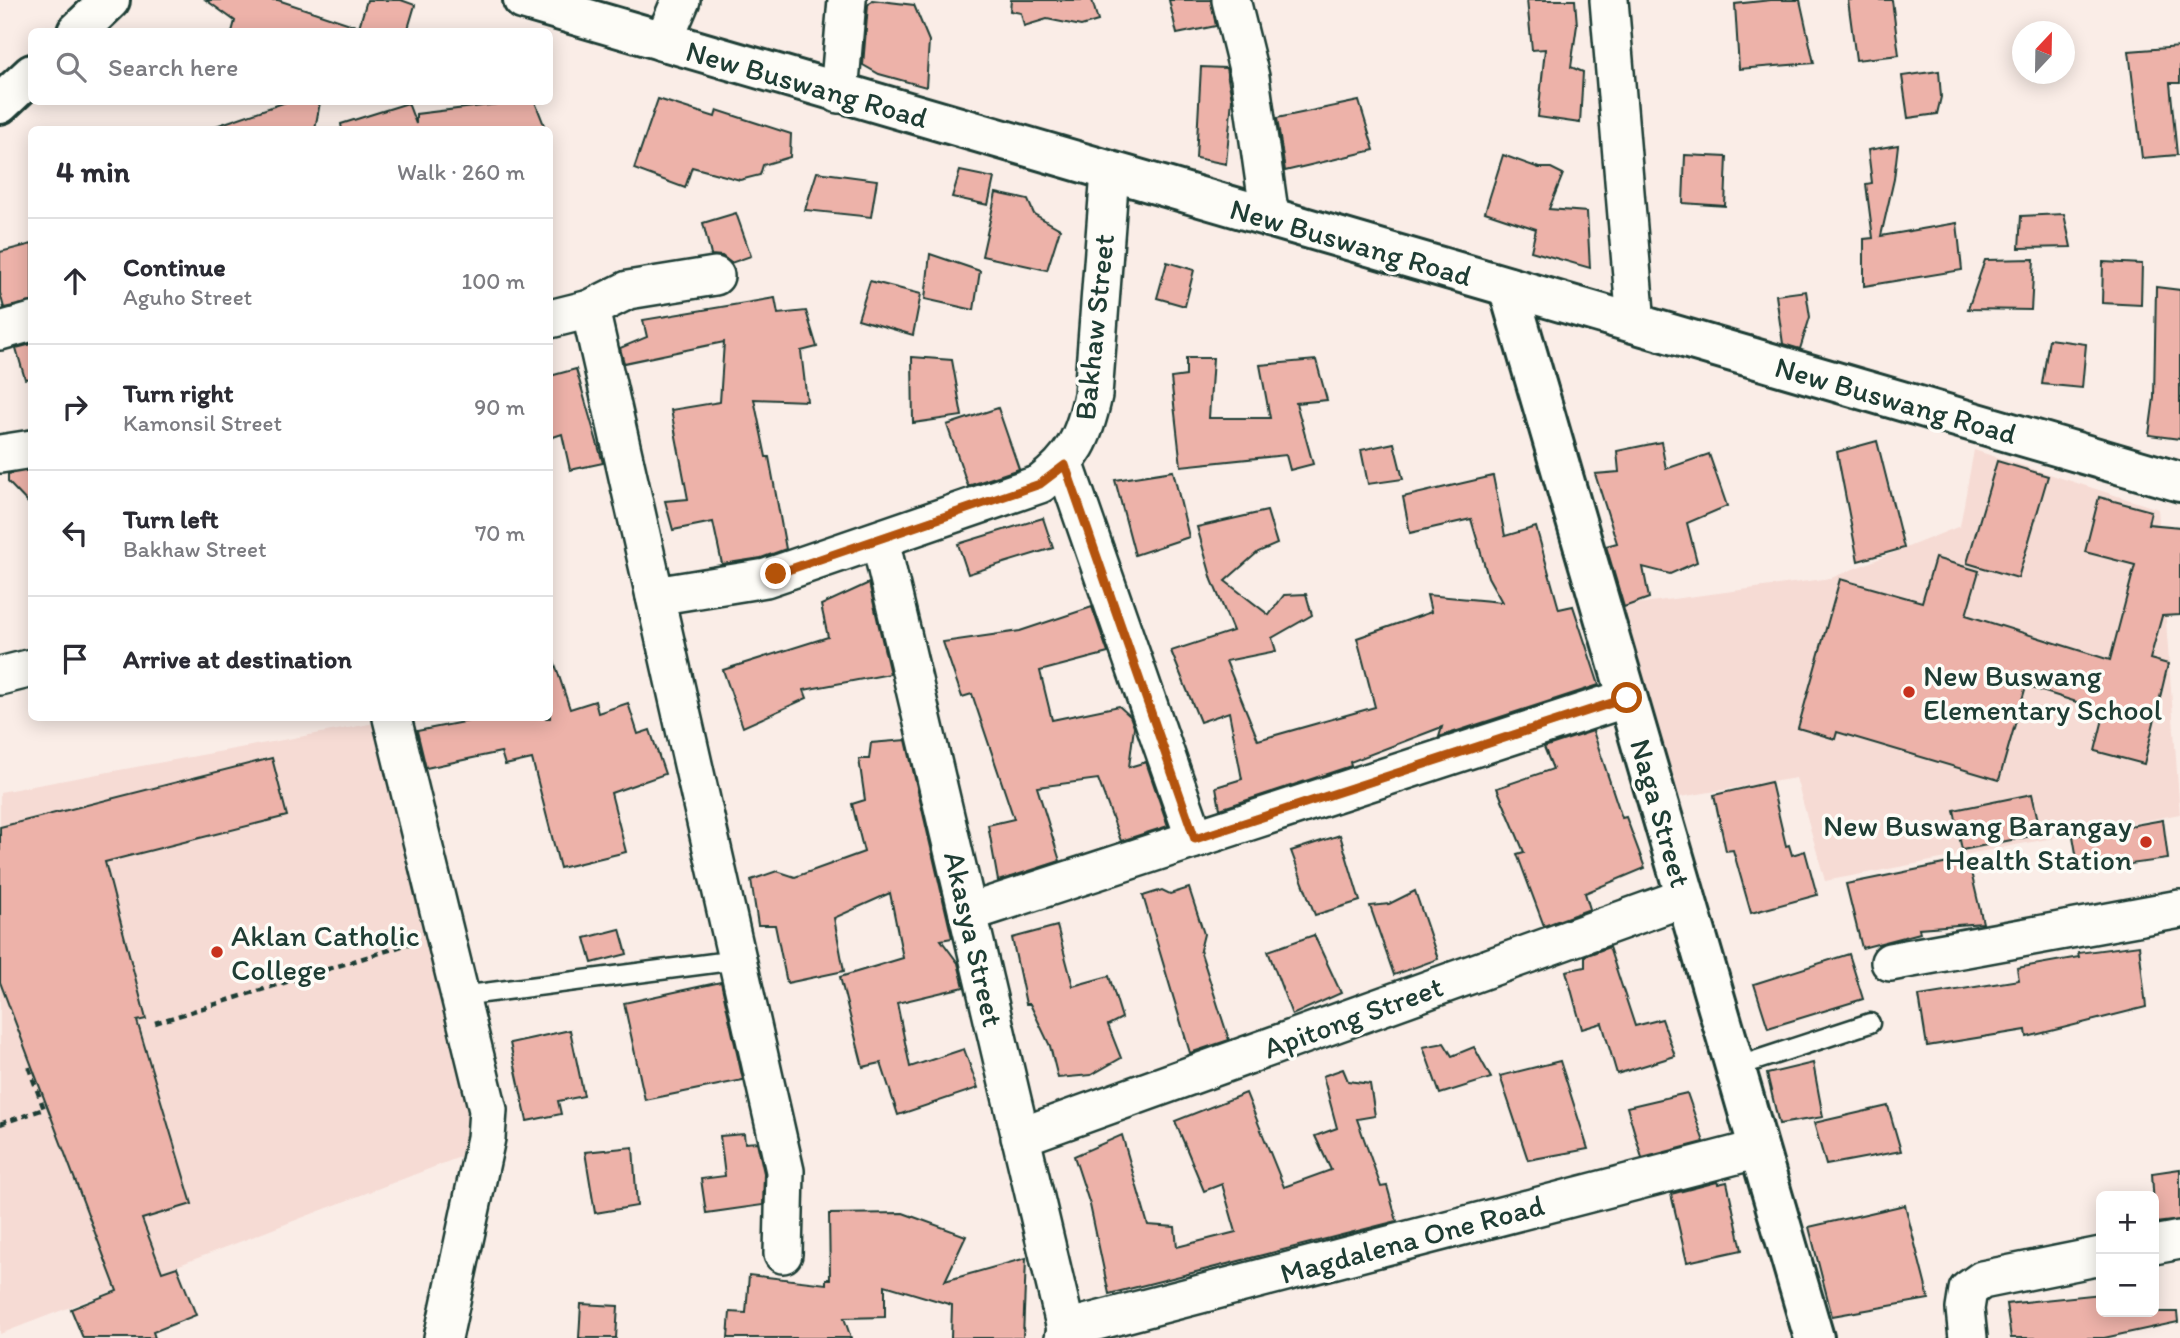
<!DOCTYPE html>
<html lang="en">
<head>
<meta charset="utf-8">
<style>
  :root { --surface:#fff; --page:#f2f2f3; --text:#2b2b33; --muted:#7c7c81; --line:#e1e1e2 }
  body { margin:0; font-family:Itim,sans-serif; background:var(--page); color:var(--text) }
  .controls { position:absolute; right:21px; bottom:21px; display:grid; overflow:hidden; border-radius:10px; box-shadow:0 4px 18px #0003 }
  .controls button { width:63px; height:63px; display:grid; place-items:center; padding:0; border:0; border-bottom:2px solid var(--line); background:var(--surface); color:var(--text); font:35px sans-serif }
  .compass { position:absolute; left:2012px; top:21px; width:63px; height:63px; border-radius:50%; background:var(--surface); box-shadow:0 4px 18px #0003; rotate:22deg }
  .stop { position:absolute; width:21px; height:21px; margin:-16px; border:5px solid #b45309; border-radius:50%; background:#fff }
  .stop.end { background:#b45309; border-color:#fff; box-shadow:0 2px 7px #0008 }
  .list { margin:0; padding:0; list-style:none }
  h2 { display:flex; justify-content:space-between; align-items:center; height:91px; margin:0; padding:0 28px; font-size:30px }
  h2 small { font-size:23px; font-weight:400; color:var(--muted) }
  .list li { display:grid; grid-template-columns:46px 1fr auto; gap:21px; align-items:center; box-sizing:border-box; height:126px; padding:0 28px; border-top:2px solid var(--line) }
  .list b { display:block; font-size:26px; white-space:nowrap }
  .list p { margin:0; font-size:23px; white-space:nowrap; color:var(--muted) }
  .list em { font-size:23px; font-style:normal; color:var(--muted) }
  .icon { flex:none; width:38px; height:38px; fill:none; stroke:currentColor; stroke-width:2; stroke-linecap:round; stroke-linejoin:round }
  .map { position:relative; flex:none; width:2180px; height:1338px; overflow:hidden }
  .search { position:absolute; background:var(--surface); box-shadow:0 4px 18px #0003; left:28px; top:28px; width:525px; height:77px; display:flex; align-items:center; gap:18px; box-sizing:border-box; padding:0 24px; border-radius:10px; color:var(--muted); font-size:26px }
  .panel { position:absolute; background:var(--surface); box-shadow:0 4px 18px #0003; left:28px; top:126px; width:525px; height:595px; border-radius:10px }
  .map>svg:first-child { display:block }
  .built { fill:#f6dbd4 }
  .building { fill:#edb2a9; stroke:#1f3d34; stroke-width:2 }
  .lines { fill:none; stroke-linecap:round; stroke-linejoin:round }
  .lane-casing { stroke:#1f3d34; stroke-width:23 }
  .street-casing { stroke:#1f3d34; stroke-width:42 }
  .secondary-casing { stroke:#1f3d34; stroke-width:44 }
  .path { stroke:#1f3d34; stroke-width:4.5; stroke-dasharray:7 5; stroke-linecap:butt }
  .lane { stroke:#fdfcf7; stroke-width:18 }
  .street { stroke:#fdfcf7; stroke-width:37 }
  .secondary { stroke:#fdfcf7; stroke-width:38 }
  .route { stroke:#b45309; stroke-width:9 }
  .poi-dot { fill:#c8321e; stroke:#fdfcf7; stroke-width:2.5 }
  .labels { text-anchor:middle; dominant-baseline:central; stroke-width:7; stroke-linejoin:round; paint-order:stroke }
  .street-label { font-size:30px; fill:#1f3d34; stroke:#fdfcf7 }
  .poi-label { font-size:30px; fill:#1f3d34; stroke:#fdfcf7; text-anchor:start }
</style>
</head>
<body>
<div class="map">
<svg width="2180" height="1338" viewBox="0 0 2180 1338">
  <rect width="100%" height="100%" fill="#faede7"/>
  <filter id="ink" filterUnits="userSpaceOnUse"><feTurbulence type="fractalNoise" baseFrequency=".0143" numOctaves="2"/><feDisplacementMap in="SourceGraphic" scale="14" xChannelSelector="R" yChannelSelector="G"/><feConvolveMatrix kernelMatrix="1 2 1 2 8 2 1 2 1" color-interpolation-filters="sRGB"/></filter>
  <g filter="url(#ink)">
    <!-- built -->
    <g class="built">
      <path d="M1974,450L2158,509L2180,814L1825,881L1796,778L1680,797L1620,606L1831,578L1960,526Z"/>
      <path d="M375,723L473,1113L460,1157L0,1334V792Z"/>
    </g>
    <!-- building -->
    <g class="building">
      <path d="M206,0H278L359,27L367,0H401L415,5L407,32H232L235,21Z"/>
      <path d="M872,0L914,5L929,41L926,87L879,74L863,65L868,5Z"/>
      <path d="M1011,0H1092L1098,21L1081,26L1047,19L1024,26L1021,13L1010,11Z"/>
      <path d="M1169,0H1211L1216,26L1177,34Z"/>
      <path d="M1527,0H1575L1577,25L1571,67L1583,72L1580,123L1538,117L1545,49L1532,50Z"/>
      <path d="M1771,0H1800L1814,63L1739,69L1735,4Z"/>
      <path d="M1848,0H1892L1899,55L1856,60Z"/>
      <path d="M2180,47V83H2170L2177,155L2142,158L2129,51Z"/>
      <path d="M1201,67L1226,68L1232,99L1226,164L1196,158Z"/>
      <path d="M1939,71L1941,97L1937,114L1908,118L1902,76Z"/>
      <path d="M658,99L715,117L717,110L791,134L790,157L763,165L760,175L740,180L692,167L685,188L634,169Z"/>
      <path d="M1359,101L1374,150L1285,171L1277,118Z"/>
      <path d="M286,102H320L315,130H217L216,126Z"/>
      <path d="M515,102H535L546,130H342L341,124L408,103L416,124V114Z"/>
      <path d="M1898,145L1894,179L1881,236L1957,223L1962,270L1864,286V239L1873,238L1866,184L1872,183L1868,150Z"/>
      <path d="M1503,155L1539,168H1551L1563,174L1549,209L1587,212L1590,268L1531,251L1536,229L1485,212Z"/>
      <path d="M1685,155L1727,157L1725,206L1683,203Z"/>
      <path d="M960,171L994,178L988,205L952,197Z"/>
      <path d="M817,172L877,180L871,217L805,210Z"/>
      <path d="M996,193L1028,200L1034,214L1060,229L1047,270L982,256Z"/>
      <path d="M736,213L751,256L731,263L722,256L711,255L703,223Z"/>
      <path d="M2064,214L2071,247L2019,248L2021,216Z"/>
      <path d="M32,244V302L4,308L0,293V252Z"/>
      <path d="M930,254L980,271L974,310L925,299Z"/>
      <path d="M2034,259L2031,310L1968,309L1985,260Z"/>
      <path d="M1167,262L1194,270L1185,306L1157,298Z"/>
      <path d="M2103,262L2142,264L2141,305L2102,303Z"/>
      <path d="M870,281L921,294L913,335L858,319Z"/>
      <path d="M2156,287L2180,290V439L2149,435L2154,398Z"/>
      <path d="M1806,291L1810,317L1800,349L1783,344L1776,295Z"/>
      <path d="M775,298L778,314L806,311L817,347L801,351L807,401L754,399L766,457H769L786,549L761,558L722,564L713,522L673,530L665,501L688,499L671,410L720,402L724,342L624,363L620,348L647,337L643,320Z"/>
      <path d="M2049,339L2086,344L2082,388L2042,384Z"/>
      <path d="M32,344V378L25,379L16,348Z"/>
      <path d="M912,357L952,360L962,416L913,423Z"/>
      <path d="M1186,358H1213L1209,418H1270L1260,365L1316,360L1327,400L1296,403L1313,464L1290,470L1286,455L1181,466L1171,378L1186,376Z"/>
      <path d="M576,369L603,463L570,470L562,434L550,438V376Z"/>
      <path d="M998,408L1019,469L968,486L947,425Z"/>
      <path d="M1877,441L1904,548L1858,561L1837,452Z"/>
      <path d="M1661,442L1666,469L1709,454L1727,506L1687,523L1697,562L1670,574L1643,567L1649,598L1624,607L1606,546L1617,543L1595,474L1619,472L1617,451Z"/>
      <path d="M1394,443L1403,479L1368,484L1361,450Z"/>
      <path d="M1997,461L2048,476L2018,578L1967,563Z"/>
      <path d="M32,470V507L8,482V474Z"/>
      <path d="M1173,471L1189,537L1135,555L1115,480Z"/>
      <path d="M1493,476L1505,536L1536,527L1559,609L1573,606L1599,685L1439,737L1442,727L1350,762L1351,766L1220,809L1216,787L1242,779L1229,712L1200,722L1171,651L1233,631L1212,580L1197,527L1267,511L1277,544L1258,552L1225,581L1269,615L1284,595L1306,594L1312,615L1272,638L1276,651L1226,661L1258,740L1375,707L1357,638L1431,612L1427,595L1502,602L1488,577L1471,519L1410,533L1403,497Z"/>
      <path d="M2099,497L2151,511L2148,524L2180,527V615L2162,616L2150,659L2168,664L2144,764L2095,751L2105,711L2026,686L1999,780L1837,732L1835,739L1798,728L1840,579L1922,602L1935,558L1979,571L1966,615L2110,660L2135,565L2085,552Z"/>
      <path d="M1043,518L1053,548L968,574L958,544Z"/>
      <path d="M869,583L890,674L804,690L807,698L743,727L723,670L828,637L821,605Z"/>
      <path d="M1092,607L1108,653L1040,671L1052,720L1119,706L1130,716L1134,727L1129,767L1146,762L1168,826L1121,841L1098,779L1037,787L1060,861L998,881L988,825L1014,819L972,694L962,697L943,642L1020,631Z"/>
      <path d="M550,661H554L570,709L595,701L598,713L628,703L638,734L650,730L665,774L611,793L626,852L560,868L532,759L505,765L501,752L426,768L417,731L484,718H550Z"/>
      <path d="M1593,731L1622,818L1626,817L1645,868L1585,893L1590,909L1544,926L1517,854L1524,852L1497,788L1553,769L1544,747Z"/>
      <path d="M906,740L952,938L941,940L958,963L964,987L897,1003L910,1067L964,1049L978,1088L898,1115L881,1063L863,1067L840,977L903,958L890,893L834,918L844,971L787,983L775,925H758L751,880L777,871L795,877L864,852L852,804L865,800L859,759H869L871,743Z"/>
      <path d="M272,758L287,816L105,862L146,1019L137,1021L192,1204L142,1219L162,1272L177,1267L196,1315L153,1332L155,1338H83L71,1309L117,1291L0,982V827Z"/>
      <path d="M1771,782L1786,846L1789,845L1792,855L1805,851L1817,895L1751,913L1733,850L1726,851L1714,795Z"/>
      <path d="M2032,794L2041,834L1962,850L1954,810Z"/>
      <path d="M2163,820L2168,859L2079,871L2073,836Z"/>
      <path d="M1340,835L1360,901L1315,915L1291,851Z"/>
      <path d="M1968,859L1983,923L1919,928L1920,933L1862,948L1846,884Z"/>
      <path d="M1189,888L1204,934L1200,950L1229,1040L1190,1053L1143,896L1162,890L1170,894Z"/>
      <path d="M1415,891L1438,959L1394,975L1370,906L1389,904Z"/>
      <path d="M1057,926L1073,986L1109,976L1122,1018L1108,1025L1121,1058L1091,1075L1058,1078L1050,1046L1030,1004H1026L1012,938Z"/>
      <path d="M620,929L627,954L592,963L585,938Z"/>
      <path d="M1314,935L1341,993L1292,1015L1268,951Z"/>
      <path d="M2139,945L2146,1007L2027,1037L2026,1030L1927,1046L1919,996L2019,980L2017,968L2079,957L2078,953Z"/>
      <path d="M1609,947L1635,1026L1662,1019L1675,1056L1617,1074L1602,1023L1582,1029L1566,971L1585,967V956Z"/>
      <path d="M1849,954L1863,999L1768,1028L1754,984Z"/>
      <path d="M721,982L743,1080L645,1100L624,1003Z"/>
      <path d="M570,1030L584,1096L558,1101L561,1114L527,1121L510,1043Z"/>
      <path d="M1444,1043L1452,1056L1474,1047L1491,1078L1440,1094L1423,1047Z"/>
      <path d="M1560,1061L1588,1149L1528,1160L1500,1076Z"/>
      <path d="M1813,1063L1823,1117L1779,1124L1767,1074Z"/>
      <path d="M1343,1069L1348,1081L1370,1084L1375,1116L1357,1119L1381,1187L1387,1186L1397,1221L1109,1294L1090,1205L1074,1156L1122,1135L1148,1225L1175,1227L1177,1247L1236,1232L1222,1184L1204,1191L1175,1121L1246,1093L1284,1187L1331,1170L1315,1136L1337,1128L1323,1076Z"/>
      <path d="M1687,1093L1704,1142L1642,1158L1627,1107Z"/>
      <path d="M1888,1106L1901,1151L1826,1165L1814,1123Z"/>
      <path d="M744,1134L745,1143L757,1142L764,1173L763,1205L706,1213L701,1179L725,1176L720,1136Z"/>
      <path d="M633,1147L637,1206L595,1213L585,1152Z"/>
      <path d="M2180,1169V1220L2155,1223L2152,1173Z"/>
      <path d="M1717,1182L1718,1184L1727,1182L1742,1250L1687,1262L1671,1194Z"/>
      <path d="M1905,1205L1929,1299L1832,1316L1809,1227Z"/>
      <path d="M903,1213L966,1236L945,1281L1026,1258L1023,1338H951L952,1305L885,1285V1317L844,1318L851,1338H728L730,1312L746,1313L749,1275L826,1284V1279H830L829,1214Z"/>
      <path d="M2101,1294V1312H2177L2178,1322L2104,1338H2011L2006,1304Z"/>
      <path d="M581,1304L618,1306L616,1338H579Z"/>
    </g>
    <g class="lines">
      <!-- lane casing -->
      <g class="lane-casing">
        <g id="lane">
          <path d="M461,996L737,960"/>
          <path d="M1736,1067L1870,1023"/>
        </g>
      </g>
      <!-- street casing -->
      <g class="street-casing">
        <g id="street">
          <path d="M1231,0L1250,77L1270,218"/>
          <path d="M1609,0L1636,324"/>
          <path d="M663,42L681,0"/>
          <path d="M839,94L847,0"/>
          <path d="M590,309L785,1171L783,1254"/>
          <path d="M550,319L590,309L628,290L715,276"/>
          <path d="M0,331L32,322"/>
          <path d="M0,454L32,449"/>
          <path d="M1065,465L1195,839"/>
          <path d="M880,540L1066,1329L1064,1338"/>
          <path d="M655,596L766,578L1040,484C1074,458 1084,437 1093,395L1110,172"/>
          <path d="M0,676L32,668"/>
          <path d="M392,718L488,1110L486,1138L443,1338"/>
          <path d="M968,913L1627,698"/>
          <path d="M1890,962L2180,909"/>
          <path d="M1020,1137L1686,897"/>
          <path d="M2154,1245L2180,1240"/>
          <path d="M1066,1329L1759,1149"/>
          <path d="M1968,1338L1965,1309L1968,1290L1982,1280L2101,1256"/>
        </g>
      </g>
      <!-- secondary casing -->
      <g class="secondary-casing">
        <g id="secondary">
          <path d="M523,0L2180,482"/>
          <path d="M77,32L110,0"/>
          <path d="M0,104L32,74"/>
          <path d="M1508,287L1814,1338"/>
        </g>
      </g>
      <!-- path -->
      <g class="path">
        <path d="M155,1023L415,942"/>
        <path d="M0,1124L44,1109L27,1063"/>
      </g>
      <!-- lane -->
      <use href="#lane" class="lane"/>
      <!-- street -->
      <use href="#street" class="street"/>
      <!-- secondary -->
      <use href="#secondary" class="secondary"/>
    </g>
  </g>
  <g class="lines" filter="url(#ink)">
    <!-- route -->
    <path class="route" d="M776,574L1040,484L1065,465L1195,839L1627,698"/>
  </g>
  <!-- markers -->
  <g class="poi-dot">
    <circle cx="1909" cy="692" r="7"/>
    <circle cx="2146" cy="842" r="7"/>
    <circle cx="217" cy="952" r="7"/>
  </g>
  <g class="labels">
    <!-- street labels -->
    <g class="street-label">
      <text transform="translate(807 84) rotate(16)">New Buswang Road</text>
      <text transform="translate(1351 242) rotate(16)">New Buswang Road</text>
      <text transform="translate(1094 327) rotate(-84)">Bakhaw Street</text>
      <text transform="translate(1896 400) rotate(16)">New Buswang Road</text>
      <text transform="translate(1661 813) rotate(74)">Naga Street</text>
      <text transform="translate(974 939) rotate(77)">Akasya Street</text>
      <text transform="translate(1353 1017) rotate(-20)">Apitong Street</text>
      <text transform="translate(1412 1239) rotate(-15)">Magdalena One Road</text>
    </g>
    <!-- poi labels -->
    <g class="poi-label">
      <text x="1923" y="675">New Buswang<tspan x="1923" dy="34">Elementary School</tspan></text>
      <text x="2132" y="825" text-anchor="end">New Buswang Barangay<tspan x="2132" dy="34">Health Station</tspan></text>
      <text x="231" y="935">Aklan Catholic<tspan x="231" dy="34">College</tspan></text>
    </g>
  </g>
</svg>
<div class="controls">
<button>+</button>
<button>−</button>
</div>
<svg class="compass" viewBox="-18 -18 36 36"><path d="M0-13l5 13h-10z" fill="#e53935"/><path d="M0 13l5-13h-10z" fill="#7c7c81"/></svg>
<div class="stop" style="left:1627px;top:698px"></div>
<div class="stop end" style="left:776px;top:574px"></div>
<div class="search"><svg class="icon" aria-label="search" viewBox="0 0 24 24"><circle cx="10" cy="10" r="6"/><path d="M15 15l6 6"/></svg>Search here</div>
<section class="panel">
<h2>4 min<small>Walk · 260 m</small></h2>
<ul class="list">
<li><svg class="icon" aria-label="ahead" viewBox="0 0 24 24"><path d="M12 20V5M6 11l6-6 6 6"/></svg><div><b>Continue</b><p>Aguho Street</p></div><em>100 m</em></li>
<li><svg class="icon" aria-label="right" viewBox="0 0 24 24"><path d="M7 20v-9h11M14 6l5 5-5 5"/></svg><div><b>Turn right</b><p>Kamonsil Street</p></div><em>90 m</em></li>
<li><svg class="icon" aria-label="left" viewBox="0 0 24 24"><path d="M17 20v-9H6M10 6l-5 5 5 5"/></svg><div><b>Turn left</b><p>Bakhaw Street</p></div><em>70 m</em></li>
<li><svg class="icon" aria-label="arrive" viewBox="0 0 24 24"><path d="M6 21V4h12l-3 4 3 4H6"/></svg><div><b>Arrive at destination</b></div></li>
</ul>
</section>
</div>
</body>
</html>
